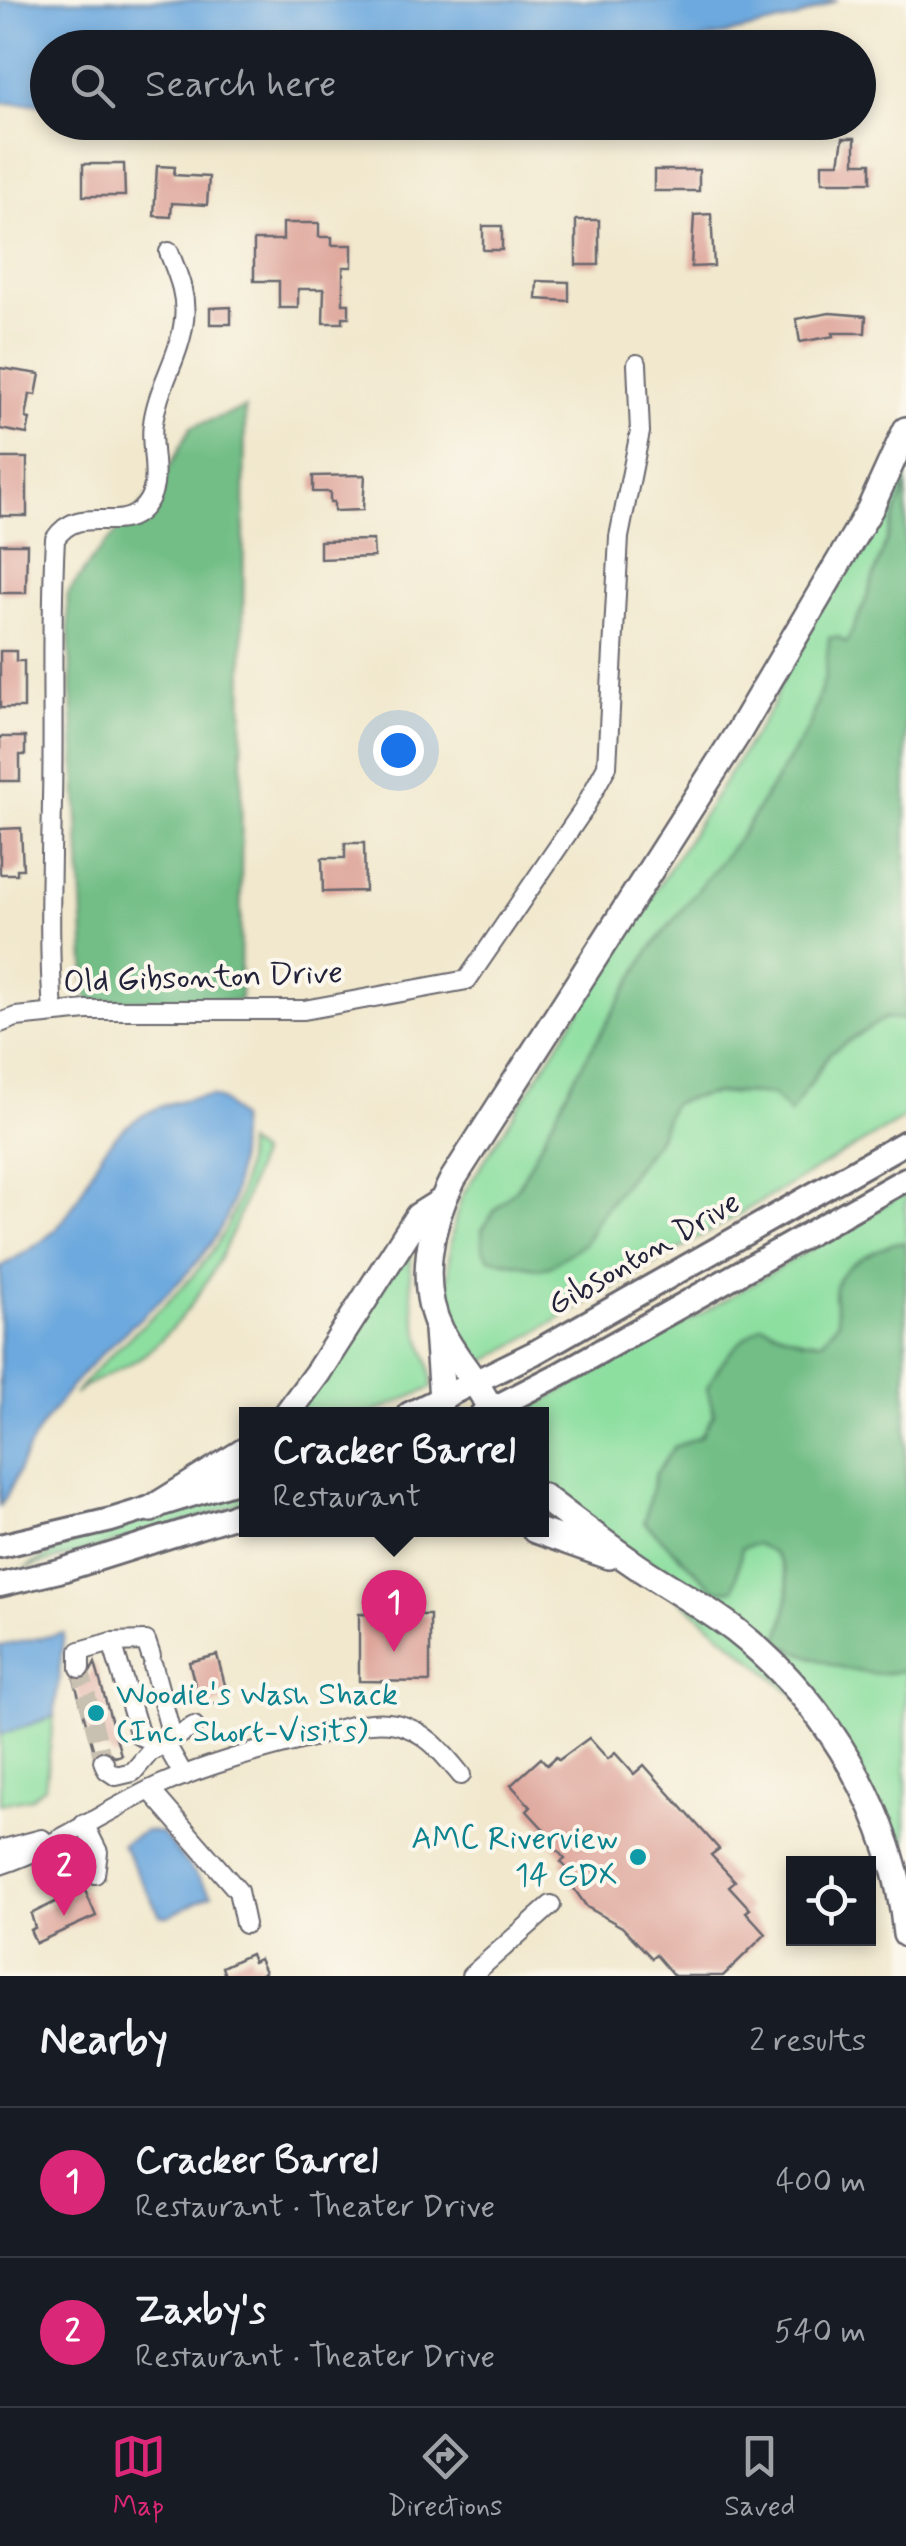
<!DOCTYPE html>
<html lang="en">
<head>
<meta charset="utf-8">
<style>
  :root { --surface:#171b24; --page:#20242c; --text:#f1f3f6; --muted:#9ea1a6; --line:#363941; --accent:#db2777 }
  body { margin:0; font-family:Mynerve,sans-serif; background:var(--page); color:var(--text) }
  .controls { position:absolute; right:30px; bottom:30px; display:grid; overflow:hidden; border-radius:0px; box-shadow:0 5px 15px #0003 }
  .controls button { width:90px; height:90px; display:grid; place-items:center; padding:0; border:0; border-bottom:2px solid var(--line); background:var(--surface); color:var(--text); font:50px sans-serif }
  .you { position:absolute; left:398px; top:750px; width:35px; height:35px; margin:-25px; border:8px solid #fff; border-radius:50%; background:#1a73e8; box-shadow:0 0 0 15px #1a73e833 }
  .badge { display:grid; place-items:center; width:65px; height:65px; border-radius:50%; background:var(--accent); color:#fff; font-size:32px; font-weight:700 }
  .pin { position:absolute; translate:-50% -82px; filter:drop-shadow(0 2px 5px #0008) }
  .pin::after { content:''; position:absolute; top:52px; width:35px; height:30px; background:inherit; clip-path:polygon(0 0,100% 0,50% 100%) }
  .popup { position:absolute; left:239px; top:1407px; width:310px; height:130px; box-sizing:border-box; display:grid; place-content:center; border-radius:0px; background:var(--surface); filter:drop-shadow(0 2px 8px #0005); font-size:32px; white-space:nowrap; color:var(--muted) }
  .popup b { font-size:38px; color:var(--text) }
  .popup::after { content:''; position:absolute; left:50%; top:100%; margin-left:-20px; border:20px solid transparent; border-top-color:var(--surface) }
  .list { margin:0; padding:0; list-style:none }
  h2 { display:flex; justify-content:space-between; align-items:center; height:130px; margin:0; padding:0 40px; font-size:42px }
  h2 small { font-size:32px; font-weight:400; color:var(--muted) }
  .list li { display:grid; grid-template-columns:65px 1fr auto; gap:30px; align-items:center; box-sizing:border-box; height:150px; padding:0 40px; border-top:2px solid var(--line) }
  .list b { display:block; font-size:38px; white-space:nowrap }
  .list p { margin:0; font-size:32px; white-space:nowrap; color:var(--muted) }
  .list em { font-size:32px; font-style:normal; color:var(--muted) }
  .icon { flex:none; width:55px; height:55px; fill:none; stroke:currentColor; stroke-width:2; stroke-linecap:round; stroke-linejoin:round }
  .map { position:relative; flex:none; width:906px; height:1976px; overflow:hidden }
  .search { position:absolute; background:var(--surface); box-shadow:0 5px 15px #0003; left:30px; right:30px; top:30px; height:110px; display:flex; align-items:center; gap:25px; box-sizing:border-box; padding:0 35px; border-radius:55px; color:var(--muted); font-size:38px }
  .sheet { height:430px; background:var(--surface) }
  nav { display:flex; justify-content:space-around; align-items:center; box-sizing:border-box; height:140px; border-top:2px solid var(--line); background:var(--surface); font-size:28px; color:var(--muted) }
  nav a { display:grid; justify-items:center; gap:5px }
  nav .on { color:var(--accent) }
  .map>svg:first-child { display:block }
  .green { fill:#8ddfa0; stroke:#58806e; stroke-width:2.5 }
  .forest { fill:#72be86; stroke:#4a7060; stroke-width:2.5 }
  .water { fill:#6da9de; stroke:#48668c; stroke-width:2.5 }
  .building { fill:#dea49a }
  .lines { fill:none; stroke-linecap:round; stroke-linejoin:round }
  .minor-tunnel { stroke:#c8c0b0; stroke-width:18; stroke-dasharray:18 9; stroke-linecap:butt }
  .minor-casing { stroke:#6a676e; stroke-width:22 }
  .major-casing { stroke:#6a676e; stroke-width:28 }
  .highway-casing { stroke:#6a676e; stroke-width:30 }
  .minor { stroke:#fff; stroke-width:18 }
  .major { stroke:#fff; stroke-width:22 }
  .highway { stroke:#fff; stroke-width:25 }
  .culture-dot { fill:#0f9aa8; stroke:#fbf7ec; stroke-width:4 }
  .labels { text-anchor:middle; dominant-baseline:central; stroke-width:8; stroke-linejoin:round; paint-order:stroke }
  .street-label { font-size:32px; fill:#22223b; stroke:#fbf7ec }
  .culture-label { font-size:32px; fill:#0d838f; stroke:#fbf7ec; text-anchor:start }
</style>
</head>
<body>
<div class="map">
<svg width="906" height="1976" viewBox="0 0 906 1976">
  <rect width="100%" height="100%" fill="#fbf7ec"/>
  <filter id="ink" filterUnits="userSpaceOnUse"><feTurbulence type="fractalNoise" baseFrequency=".01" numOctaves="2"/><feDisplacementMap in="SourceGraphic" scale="20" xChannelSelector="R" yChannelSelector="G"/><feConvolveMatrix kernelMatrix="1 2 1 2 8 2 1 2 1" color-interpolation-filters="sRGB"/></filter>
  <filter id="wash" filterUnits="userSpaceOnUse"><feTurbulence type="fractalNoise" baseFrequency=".0048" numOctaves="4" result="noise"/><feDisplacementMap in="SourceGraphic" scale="40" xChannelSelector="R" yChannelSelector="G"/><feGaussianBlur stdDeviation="2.25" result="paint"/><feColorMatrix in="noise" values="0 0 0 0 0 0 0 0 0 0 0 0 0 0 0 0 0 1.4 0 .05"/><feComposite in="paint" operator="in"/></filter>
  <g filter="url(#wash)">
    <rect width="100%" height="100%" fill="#f1e8cd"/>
    <!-- green -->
    <g class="green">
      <path d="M906,444V484L864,605L846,644L838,637L829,638L825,677L809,727L740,837L649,951L572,1082L520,1184L495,1210L482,1230L500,1261L541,1269L585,1243L599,1217L658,1139L672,1104C709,1090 730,1094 769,1094C782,1095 796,1090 809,1087L830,1053L885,1018L902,1019L906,1022V1117L502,1352L486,1361C432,1343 447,1236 462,1196L773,705L799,632Z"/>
      <path d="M246,1143L259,1154C239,1227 208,1298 151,1349C133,1365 104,1376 83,1387L74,1395C141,1310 246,1268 246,1143Z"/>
      <path d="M906,1192V1243H894L834,1294L838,1321L823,1341H804L762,1325L707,1388L714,1414L701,1436L674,1447L655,1475L644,1522L715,1590L734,1589L742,1548L757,1543C763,1547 773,1552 777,1557C797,1582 785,1618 777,1643C817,1658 864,1684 906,1669V1900L833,1727L542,1485V1414H520L701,1314Z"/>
      <path d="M412,1244C409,1272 410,1297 417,1325C423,1351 431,1358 432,1388L370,1414H293Z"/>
      <path d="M246,1489V1502L165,1529L25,1568L79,1539Z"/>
      <path d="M54,1716L45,1786L31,1798L0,1804V1735Z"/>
    </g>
    <!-- forest -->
    <g class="forest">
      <path d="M245,408L240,1001H87L67,595L93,558L160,485L191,427Z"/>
      <path d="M906,484V1022L902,1019L885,1018L830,1053L790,1114L772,1095C736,1091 706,1091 672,1104L658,1138L599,1217L585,1243L552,1265L541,1269L489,1258L483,1250L482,1230L495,1210L520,1184L572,1082L649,951L740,837L809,727L825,677L829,638L838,637L846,643L864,605Z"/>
      <path d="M894,1243H906V1669C865,1684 816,1658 777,1643C787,1618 796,1581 777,1557C773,1552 763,1547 757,1544L742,1548L734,1589L715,1590L644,1522L655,1475L674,1447L701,1436L714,1414L707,1388C721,1360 736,1343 762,1325L804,1341H823L838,1321C838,1312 835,1304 834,1296C834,1265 871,1253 894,1243Z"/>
    </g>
    <!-- water -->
    <g class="water">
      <path d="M0,0H837L797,18L701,40L694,47L48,48L47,104L0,103Z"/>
      <path d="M212,1096L223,1101L239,1119C239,1147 238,1192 226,1218C193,1287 113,1331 66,1394C51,1413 33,1436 24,1458C16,1475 12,1491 0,1506V1267C22,1254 46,1242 62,1222C75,1205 84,1187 93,1168C117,1121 161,1099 212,1096Z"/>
      <path d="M64,1633L54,1716L0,1735V1646Z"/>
      <path d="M145,1831L161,1833L212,1894L168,1916L160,1915L122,1844Z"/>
    </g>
    <g id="blocks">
      <!-- building -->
      <g class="building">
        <path d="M843,138H855V163H871V182H822V163H839Z"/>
        <path d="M83,164H124L125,196H83Z"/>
        <path d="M157,166L175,167L174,175L209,177L207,205L172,203L171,217L154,216Z"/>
        <rect x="654" y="170" width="45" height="21"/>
        <path d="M711,214L714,266L691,267L694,215Z"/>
        <rect x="576" y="220" width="23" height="45"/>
        <path d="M283,223H319V237H332V245H352V267H343V304H349V317H343V323H323L324,289H298V308H279V281H254V240H283Z"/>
        <rect x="483" y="226" width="19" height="24"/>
        <path d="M537,281L569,282V301L536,299Z"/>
        <path d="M231,307V324H210V308Z"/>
        <path d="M830,313L866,316L865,333H833L834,336L800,342L796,319Z"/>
        <path d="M0,368L40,374L36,395L30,394L26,418L30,419L27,434L0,429Z"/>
        <rect x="0" y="458" width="27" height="58"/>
        <path d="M365,475L363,510L334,511V502H330V492H313V476Z"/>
        <path d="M373,540L374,557L320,559V541Z"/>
        <path d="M0,544H27L26,593H0Z"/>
        <path d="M0,651H16V661H24V708H0Z"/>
        <path d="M0,737H25V755H20V781H0Z"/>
        <path d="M21,828L23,869H17V874H0V829Z"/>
        <path d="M345,843H364L365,891L323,892L322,858H345Z"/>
        <path d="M359,1614L430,1615V1682L359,1681Z"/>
        <path d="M217,1655L229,1700L201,1708L189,1662Z"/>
        <path d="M95,1663L121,1755L115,1757L105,1749L94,1752L74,1679L87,1678Z"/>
        <path d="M589,1738L608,1759L615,1753L634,1774L644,1765L719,1849L711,1855L735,1881L729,1886L750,1909L746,1912L766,1934L723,1976H674L656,1955L652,1958L622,1927L587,1907L572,1886L570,1881L575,1877L561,1862L565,1859L545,1837L548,1834L527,1811L531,1807L511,1785L541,1758L547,1765L556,1757L559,1760Z"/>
        <path d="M84,1888L96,1916L36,1943L30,1930L35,1928L31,1914Z"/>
        <path d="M250,1954L253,1962L259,1959L265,1972L257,1976H225L222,1967Z"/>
      </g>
    </g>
  </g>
  <g filter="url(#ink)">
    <use href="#blocks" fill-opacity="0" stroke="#6a676e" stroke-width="2.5"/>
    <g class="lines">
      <!-- minor-tunnel -->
      <path class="minor-tunnel" d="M80,1668L103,1761"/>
      <!-- minor casing -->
      <g class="minor-casing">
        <g id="minor">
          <path d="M53,1013C48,941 51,871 52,799C54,712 50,626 55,539C78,504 115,532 139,512C167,488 148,452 153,423C158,386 180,357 184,320C187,295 178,275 169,252"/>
          <path d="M0,1023L16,1017L87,1010H304L467,980L582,812L607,766L619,537L640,432L637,364"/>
          <path d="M112,1642L140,1736L166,1744L184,1776"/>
          <path d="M153,1666L170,1729L166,1744"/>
          <path d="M80,1668V1651L112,1642L146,1641L151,1656"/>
          <path d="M103,1761L107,1770L116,1776L133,1772L150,1752L194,1726"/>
          <path d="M150,1790L238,1891L245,1924"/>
          <path d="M84,1824L98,1852L95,1874"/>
          <path d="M0,1850L42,1839"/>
          <path d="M0,1865C56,1847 104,1811 158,1786C208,1764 260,1750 312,1737C338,1730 368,1718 396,1724C425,1730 443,1753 461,1775"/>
          <path d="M471,1976L551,1905"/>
        </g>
      </g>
      <!-- major casing -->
      <g class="major-casing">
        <g id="major">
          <path d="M409,1414L534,1353L906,1142"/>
          <path d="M482,1414L560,1374L906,1179"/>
          <path d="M0,1546L111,1520L246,1478"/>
          <path d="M0,1585L59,1571L246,1512"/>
        </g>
      </g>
      <!-- highway casing -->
      <g class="highway-casing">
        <g id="highway">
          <path d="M437,1330L442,1399"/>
          <path d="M287,1414L318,1372L418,1216L442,1201"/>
          <path d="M489,1414L491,1410C477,1380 455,1359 441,1331C417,1284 430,1223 453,1179L738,733L870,509L906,430"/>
          <path d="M542,1496C572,1519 602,1542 634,1564C667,1587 703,1605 735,1630C827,1702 895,1817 906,1934"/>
          <path d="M151,1509L246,1450"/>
          <path d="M236,1516L246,1515"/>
          <path d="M535,1530L609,1556"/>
        </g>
      </g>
      <!-- minor -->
      <use href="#minor" class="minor"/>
      <!-- major -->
      <use href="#major" class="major"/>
      <!-- highway -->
      <use href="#highway" class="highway"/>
    </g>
  </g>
  <!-- markers -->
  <g class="culture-dot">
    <circle cx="96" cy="1713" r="10"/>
    <circle cx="638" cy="1857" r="10"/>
  </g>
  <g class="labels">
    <!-- street labels -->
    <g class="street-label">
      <text transform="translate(203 978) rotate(-2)">Old Gibsonton Drive</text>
      <text transform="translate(644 1254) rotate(-30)">Gibsonton Drive</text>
    </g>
    <!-- culture labels -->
    <g class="culture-label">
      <text x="116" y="1695">Woodie's Wash Shack<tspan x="116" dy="37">(Inc. Short-Visits)</tspan></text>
      <text x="618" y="1839" text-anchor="end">AMC Riverview<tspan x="618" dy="37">14 GDX</tspan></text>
    </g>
  </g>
</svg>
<div class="controls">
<button><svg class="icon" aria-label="locate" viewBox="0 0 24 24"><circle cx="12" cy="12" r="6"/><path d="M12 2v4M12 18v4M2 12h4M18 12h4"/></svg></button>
</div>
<div class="you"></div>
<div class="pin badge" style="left:394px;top:1652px">1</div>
<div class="popup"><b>Cracker Barrel</b>Restaurant</div>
<div class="pin badge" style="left:64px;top:1916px">2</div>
<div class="search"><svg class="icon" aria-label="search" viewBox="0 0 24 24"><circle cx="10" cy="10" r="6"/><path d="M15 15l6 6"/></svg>Search here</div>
</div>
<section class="sheet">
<h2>Nearby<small>2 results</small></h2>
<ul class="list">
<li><span class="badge">1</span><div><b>Cracker Barrel</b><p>Restaurant · Theater Drive</p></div><em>400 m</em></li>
<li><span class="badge">2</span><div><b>Zaxby's</b><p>Restaurant · Theater Drive</p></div><em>540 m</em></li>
</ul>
</section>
<nav>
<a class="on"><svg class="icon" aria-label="map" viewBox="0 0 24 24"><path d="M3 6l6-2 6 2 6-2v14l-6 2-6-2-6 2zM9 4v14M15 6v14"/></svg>Map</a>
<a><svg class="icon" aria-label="directions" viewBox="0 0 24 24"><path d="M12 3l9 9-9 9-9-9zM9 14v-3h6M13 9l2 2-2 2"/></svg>Directions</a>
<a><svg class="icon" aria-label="saved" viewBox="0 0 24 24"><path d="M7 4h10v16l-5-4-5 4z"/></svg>Saved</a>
</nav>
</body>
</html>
